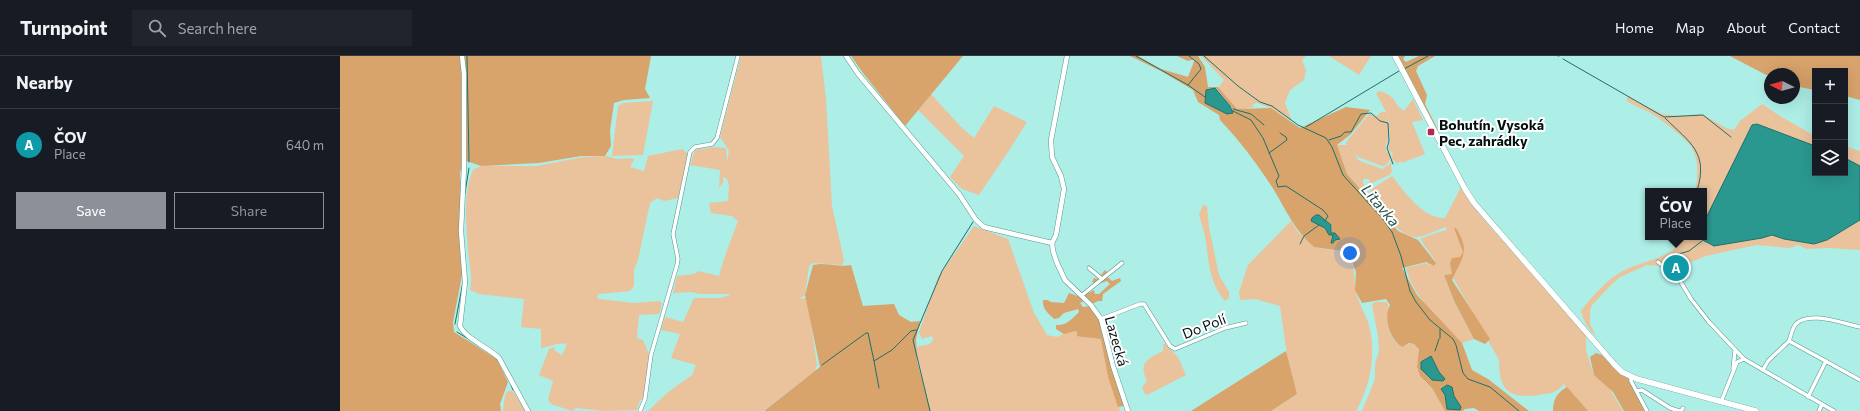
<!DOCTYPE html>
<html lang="en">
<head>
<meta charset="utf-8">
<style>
  :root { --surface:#171b24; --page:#20242c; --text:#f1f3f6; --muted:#9ea1a6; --line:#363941; --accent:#8c9099 }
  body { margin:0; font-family:Commissioner,sans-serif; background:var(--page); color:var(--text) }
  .controls { position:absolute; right:12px; top:12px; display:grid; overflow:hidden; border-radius:0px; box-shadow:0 4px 16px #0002 }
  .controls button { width:36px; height:36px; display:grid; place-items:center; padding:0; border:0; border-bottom:1px solid var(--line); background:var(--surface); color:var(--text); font:20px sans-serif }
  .compass { position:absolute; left:1424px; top:12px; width:36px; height:36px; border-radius:50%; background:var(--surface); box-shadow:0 4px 16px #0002; rotate:276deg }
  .you { position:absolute; left:1010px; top:197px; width:14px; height:14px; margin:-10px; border:3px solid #fff; border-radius:50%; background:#1a73e8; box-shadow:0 0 0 6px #1a73e833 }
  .badge { display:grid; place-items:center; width:26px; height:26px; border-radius:50%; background:var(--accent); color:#fff; font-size:13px; font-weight:700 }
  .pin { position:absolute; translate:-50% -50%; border:2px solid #fff; box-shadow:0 1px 4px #0006 }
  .popup { position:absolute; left:1305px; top:132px; width:62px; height:52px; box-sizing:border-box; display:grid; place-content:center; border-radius:0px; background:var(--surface); filter:drop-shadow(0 1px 3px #0005); font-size:13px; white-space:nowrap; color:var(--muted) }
  .popup b { font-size:15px; color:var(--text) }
  .popup::after { content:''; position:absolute; left:50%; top:100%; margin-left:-8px; border:8px solid transparent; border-top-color:var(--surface) }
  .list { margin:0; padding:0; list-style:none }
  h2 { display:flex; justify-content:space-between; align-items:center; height:52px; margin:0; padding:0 16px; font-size:17px }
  h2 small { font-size:13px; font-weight:400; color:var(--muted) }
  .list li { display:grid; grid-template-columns:26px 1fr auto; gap:12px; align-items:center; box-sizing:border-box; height:72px; padding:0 16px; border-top:1px solid var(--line) }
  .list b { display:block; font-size:15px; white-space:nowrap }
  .list p { margin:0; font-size:13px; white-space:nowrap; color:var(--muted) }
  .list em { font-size:13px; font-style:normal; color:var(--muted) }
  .actions { display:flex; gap:8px; padding:12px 16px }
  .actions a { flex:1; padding:9px 0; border:1px solid var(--accent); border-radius:0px; text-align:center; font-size:14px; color:var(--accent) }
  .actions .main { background:var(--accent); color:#fff }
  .icon { flex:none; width:22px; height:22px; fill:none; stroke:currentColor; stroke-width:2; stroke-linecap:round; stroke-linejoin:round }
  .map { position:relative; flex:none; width:1520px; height:355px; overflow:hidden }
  header { display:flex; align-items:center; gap:24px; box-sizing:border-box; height:56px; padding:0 20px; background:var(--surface); border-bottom:1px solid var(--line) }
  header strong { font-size:19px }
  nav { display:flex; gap:22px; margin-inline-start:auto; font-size:14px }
  .search { width:280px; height:36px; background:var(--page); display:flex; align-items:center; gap:10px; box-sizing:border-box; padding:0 14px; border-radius:0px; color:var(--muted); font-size:15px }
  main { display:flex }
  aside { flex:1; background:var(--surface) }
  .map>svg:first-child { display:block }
  .green { fill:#eac39d; fill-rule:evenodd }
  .forest { fill:#d9a36c; fill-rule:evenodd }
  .water { fill:#2b988f; stroke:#1e7069 }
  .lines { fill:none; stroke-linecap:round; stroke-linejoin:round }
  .stream { stroke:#1e7069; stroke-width:1 }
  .minor-casing { stroke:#57968f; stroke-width:4.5 }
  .tertiary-casing { stroke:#57968f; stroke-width:5.5 }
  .primary-casing { stroke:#57968f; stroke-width:6 }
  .minor { stroke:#fff; stroke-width:3.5 }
  .tertiary { stroke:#fff; stroke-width:4.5 }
  .primary { stroke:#fff; stroke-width:5.5 }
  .poi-dot { fill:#b52656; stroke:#fff; stroke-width:1.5 }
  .labels { text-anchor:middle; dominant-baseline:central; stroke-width:4; stroke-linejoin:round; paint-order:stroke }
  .poi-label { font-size:14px; font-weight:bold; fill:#00110f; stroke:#fff; text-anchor:start }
  .street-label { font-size:14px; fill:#00110f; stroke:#fff }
  .water-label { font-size:15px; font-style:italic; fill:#25524d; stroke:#fff }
</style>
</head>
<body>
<header>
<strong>Turnpoint</strong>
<div class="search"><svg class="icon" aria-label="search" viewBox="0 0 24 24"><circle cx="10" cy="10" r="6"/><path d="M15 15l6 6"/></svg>Search here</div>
<nav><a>Home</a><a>Map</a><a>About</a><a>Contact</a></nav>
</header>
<main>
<aside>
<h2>Nearby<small></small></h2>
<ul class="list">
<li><span class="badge" style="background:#0f9aa8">A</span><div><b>ČOV</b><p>Place</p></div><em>640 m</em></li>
</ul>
<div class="actions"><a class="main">Save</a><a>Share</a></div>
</aside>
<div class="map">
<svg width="1520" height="355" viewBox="0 0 1520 355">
  <rect width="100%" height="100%" fill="#adeee6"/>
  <!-- green -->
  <g class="green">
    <path d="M401,0H481L486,43L492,150L504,204L502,209L473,207L469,210L465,239L458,243L466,242L469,254L477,309L475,315L423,355H308L327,337L352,319L356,309L331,302L340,278L321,274L325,261L343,266L354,242H381L392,238H359L352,236L333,237L337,220L354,218L358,215L379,220C384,201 391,184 398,165L392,160L371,157L369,147L388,145L389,130L387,123L383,121V127L379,132L380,114L350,109L355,94L373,91L386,92L387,106L389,95L380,81Z"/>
    <path d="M861,0H966L962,4L966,14L964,24L950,34L945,47L952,65L931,52L917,47L912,49L914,51L897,54L878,32L884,24Z"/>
    <path d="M989,0H1031L1019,19Z"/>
    <path d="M1040,35C1058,41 1052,47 1064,55L1073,43L1083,64L1072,66L1085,98L1062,107L1061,105L1057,108L1053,103L1051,110L1052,116L1049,119L1030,128L1029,123H1023V128L1028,131L1024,136L1007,118L997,89H1007L1006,87L1008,84L1029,58L1037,60L1041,56H1046L1036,37ZM1048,58L1050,83L1048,94L1053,97L1050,108L1042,113L1018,104L1014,96L1018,101L1042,110C1048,110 1050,104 1051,98L1046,95V88L1048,84Z"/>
    <path d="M591,38L620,70L634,82L654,50L687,66L670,93L639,139L622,133L610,121L624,100L578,54Z"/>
    <path d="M1287,40L1322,58L1337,60L1362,58L1386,72L1394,74L1400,65L1422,48L1440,60L1475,80V90L1417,68L1412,69L1364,166V135H1355C1358,121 1359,105 1352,92C1346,82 1319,62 1309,56C1301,52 1294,50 1287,45Z"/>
    <path d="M313,45L303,99L272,100L278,50L283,47Z"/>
    <path d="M1505,90L1520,95V110L1505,102Z"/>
    <path d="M342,93L348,98L338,142L324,145L317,142L310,147L298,204L294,214V230L290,235L259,238L257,241L259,243L294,247L320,245L322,248L319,258L299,259L297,282L303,284L309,298L303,343L300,344L297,354L264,355L236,352L232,355L211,348L208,344L213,325L199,319L209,293L214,291L215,295L222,299L227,288C218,286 210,291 201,292V273L181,271L184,243L139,238L130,234C133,221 129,207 128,194C126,169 123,137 133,114L141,110H197L243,101L266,100L277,103L293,102L294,104L290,111L304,115L308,100Z"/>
    <path d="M1052,120C1065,136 1083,163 1105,162L1121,131L1139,158L1246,279V294L1253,317L1269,332L1283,355H1244L1232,342L1224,328C1215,338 1211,337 1199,339C1168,343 1159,334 1159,304L1111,218L1104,219L1113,244L1134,283L1122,287C1102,265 1073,242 1066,212L1085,207L1094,210L1096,207C1093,198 1082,190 1081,182L1106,174V171C1096,174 1087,180 1076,181C1060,181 1037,151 1026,139L1033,132Z"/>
    <path d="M863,149L867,150L869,171L879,219L889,236V242L885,245C868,226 869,203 865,180C863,173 861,165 859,158Z"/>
    <path d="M1520,164V194L1488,192L1467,193L1458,189L1450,192L1416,189L1366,200L1339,211L1327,214L1320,210L1307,209L1280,221L1272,228L1252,249L1250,254V268L1256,280C1248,273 1244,266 1241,255C1249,244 1266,225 1278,218C1298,204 1332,205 1344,181H1357L1363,185L1393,186L1422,182L1432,179L1444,183L1474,188L1487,184Z"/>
    <path d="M951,165L958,176L974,191L1002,196C1017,202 1013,223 1016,235C1018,245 1024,256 1028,266C1037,295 1031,329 1016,355H931L957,338L948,306L940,250L915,243L900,244L899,236L908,209Z"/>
    <path d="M634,170L668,183L694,257L707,279L717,281L732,273L761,280L780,355H591L576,297V292C583,287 590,292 593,283L592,280L582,283L579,276L598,221Z"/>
    <path d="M1035,246H1046L1048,248C1048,264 1046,282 1062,291C1070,286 1073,286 1079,293L1077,312L1080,320L1092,332L1105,355H1022L1035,323V308L1039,295L1038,280L1032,249Z"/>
    <path d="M823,288H825L838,301L846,319L807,339L805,338L802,332L807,325C798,306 808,303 823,295Z"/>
    <path d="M168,335H173L185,355H163L165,339Z"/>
  </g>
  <!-- forest -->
  <g class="forest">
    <path d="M0,0H311L305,33L310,42L284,44L274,47L270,75L271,90L265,100H241L199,107L141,110L127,105L120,116L123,214L113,266L114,276L157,303L168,326L160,348L161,355H0Z"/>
    <path d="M511,0H623L565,70L523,17Z"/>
    <path d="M790,0H798L821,13L848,21L855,3L848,5L837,0H858L865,11L868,31H878L897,53L931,52L960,72L1006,51L1030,54L1011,78L997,89L1007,118L1058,175L1078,184L1096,207L1094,210L1086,206L1062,212L1077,239L1122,287L1132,314L1148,323L1189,355H1139L1134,352L1125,353L1123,355H1105L1092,332L1080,320L1077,311L1079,293L1074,288L1069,287L1062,291C1050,284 1043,262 1050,249L1046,243L1022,247L1015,234L1016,216L1008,196L974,191C955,175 947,156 934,134C918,109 900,85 880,64L879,59L858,46L853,34L821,15ZM875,32L877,33L893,53L884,56L867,48V33ZM976,159H979L992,170L991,177H995L1000,183L995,184L993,187L991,186L993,179L986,175L985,172L977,168L972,163ZM1091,300L1099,316L1105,323L1102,325L1090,323L1081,313L1085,303ZM1106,329L1112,331L1114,340L1121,351L1120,354L1107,352L1105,339L1101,333Z"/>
    <path d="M1056,0H1065L1063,3L1066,6L1079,0H1095L1078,10L1076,15L1087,39L1085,48L1102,82Z"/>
    <path d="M1390,0H1520V44L1505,40V15H1475V34L1454,30V18H1430V21Z"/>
    <path d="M1114,172H1116C1131,196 1122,201 1112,224L1150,283L1145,288L1134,283L1114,245L1104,219L1112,218L1110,207L1112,202L1120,201L1123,196Z"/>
    <path d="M480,208C490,208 501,211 511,209L523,250L554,248L559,259L571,266L580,265L576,283L577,305L591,355H424L480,311L465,239L473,209Z"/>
    <path d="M765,214L768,217L765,219L772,225L780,222L781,225L763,238L762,245H758L752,248L747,243L740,247L743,251L751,250L758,260L762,271L784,350L778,351L768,321L761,283C752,281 746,282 737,280V276L735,275L724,278L716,273V269C726,270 732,263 739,256L738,253L724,257L719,262L714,263C709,258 702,253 703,244H707L711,246L724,247L729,237L740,241L746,235L749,237L754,234L755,238H759L770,228L767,225L758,228L752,226L754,222L758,223Z"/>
    <path d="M946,295L957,338L931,355H851Z"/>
    <path d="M1256,297L1262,299L1278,316L1289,323L1306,355H1284L1273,336L1254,319L1250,301Z"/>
    <path d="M1227,331L1248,355H1213C1213,343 1217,337 1227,331Z"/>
  </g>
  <!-- water -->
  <g class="water">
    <path d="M875,32L890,50L893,57L887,58L865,47L866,34Z"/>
    <path d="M1417,68L1475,90V117H1505V102L1520,110V164L1487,184L1474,188L1444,183L1432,179L1422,182L1374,190L1357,181H1364V166L1412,69Z"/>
    <path d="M976,159H979L991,169V177H995L1000,183L995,184L993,187H991L993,179H989L985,172L971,165L972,162Z"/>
    <path d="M1091,300L1099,316L1105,323L1103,325L1092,324L1081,313V306Z"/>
    <path d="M1107,329L1112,331L1114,340L1121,351L1120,354L1107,353L1105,339L1101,333Z"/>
  </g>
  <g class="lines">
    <!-- stream -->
    <g class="stream">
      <path d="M127,0L129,106"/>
      <path d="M796,0L848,29"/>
      <path d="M849,0L859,8L861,13L848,29L865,41"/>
      <path d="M864,0L898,30L920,46L932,50L958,69L986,82L992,91L1003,119L1042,162L1052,176L1061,200L1070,235L1076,246L1090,264L1113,283L1116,289L1123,317L1128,323L1150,331L1179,355"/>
      <path d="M1218,0H1219"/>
      <path d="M1223,3L1324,61L1363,59L1391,81"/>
      <path d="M1064,13L1088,0"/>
      <path d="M893,53L911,58L924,69"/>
      <path d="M893,55L911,64L923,82L939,120L936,125L938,131L946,130L983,154L988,160L985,165"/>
      <path d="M1325,62C1350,87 1369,96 1357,135"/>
      <path d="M966,71L1059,15"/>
      <path d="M989,84L1001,80L1005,76H1011L1021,58L1031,57L1040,65L1048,67L1049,85L1047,92L1053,108"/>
      <path d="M929,97L947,84L946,81L940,77"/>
      <path d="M125,137L129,112"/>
      <path d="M960,188L964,180L979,169"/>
      <path d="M1335,199L1349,195L1362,185"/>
      <path d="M115,268L123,226"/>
      <path d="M117,276L130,284"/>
      <path d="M1100,282V273"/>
      <path d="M1095,295L1099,283"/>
      <path d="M534,305L539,332"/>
      <path d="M482,309L526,277H528L534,305L552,294L571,275L576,274"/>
      <path d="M171,329L173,334"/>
      <path d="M590,355L573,284L602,215L633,166"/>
    </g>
    <!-- minor casing -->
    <g class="minor-casing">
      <g id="minor">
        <path d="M1318,206L1339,223L1351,243L1369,266L1404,303"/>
        <path d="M762,223L782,207"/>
        <path d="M741,240L762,223L749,212"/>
        <path d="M761,263L800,248H804L830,290L835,293L885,272L906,267"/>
        <path d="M1520,271C1504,268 1469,254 1456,268C1452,272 1451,280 1449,285L1520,324"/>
        <path d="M1393,313L1395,295"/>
        <path d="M1423,314L1428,305L1449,285"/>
        <path d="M1291,321V325L1307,355"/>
        <path d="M1297,335L1302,334L1330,352L1339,355"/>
        <path d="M1468,341L1486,305"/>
        <path d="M1381,346L1397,306L1404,303L1494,355"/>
        <path d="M300,355L305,343L311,299L337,209L338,203L333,178L350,96L355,91L372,88L377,82L398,0"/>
        <path d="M1341,355L1343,352"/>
        <path d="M1479,355L1482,348"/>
      </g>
    </g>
    <!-- tertiary casing -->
    <g class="tertiary-casing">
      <g id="tertiary">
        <path d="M122,0L124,18V111L121,175L125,226L120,270C125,282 149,292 159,302L188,355"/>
        <path d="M506,0L519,19L619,138L636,164L644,171L652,173L712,187"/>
        <path d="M727,0L711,84L712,101L721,120L724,133L716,179L712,187L713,195L717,207L725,224L751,249L761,263L773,310L788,355"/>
      </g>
    </g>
    <!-- primary casing -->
    <g class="primary-casing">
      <path id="primary" d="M1055,0L1125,133L1134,147L1274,308L1282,316L1297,323L1416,355"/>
    </g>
    <!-- minor -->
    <use href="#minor" class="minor"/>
    <!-- tertiary -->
    <use href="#tertiary" class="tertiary"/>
    <!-- primary -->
    <use href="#primary" class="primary"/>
  </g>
  <!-- markers -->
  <rect class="poi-dot" x="1087" y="72" width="8" height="8" rx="2"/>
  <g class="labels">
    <!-- poi labels -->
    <g class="poi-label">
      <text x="1099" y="68">Bohutín, Vysoká<tspan x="1099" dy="16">Pec, zahrádky</tspan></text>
    </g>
    <!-- street labels -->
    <g class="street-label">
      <text transform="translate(864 270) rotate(-21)">Do Polí</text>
      <text transform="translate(777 285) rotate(74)">Lazecká</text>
    </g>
    <!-- water labels -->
    <g class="water-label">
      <text transform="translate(1041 149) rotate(50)">Litavka</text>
    </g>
  </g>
</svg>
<div class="controls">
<button>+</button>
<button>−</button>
<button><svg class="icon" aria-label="layers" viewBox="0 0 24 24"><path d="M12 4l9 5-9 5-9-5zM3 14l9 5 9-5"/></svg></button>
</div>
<svg class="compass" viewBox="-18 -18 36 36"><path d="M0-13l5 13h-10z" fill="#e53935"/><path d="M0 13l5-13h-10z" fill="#9ea1a6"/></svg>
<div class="you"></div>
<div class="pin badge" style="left:1336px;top:212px;background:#0f9aa8">A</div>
<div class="popup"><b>ČOV</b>Place</div>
</div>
</main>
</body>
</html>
